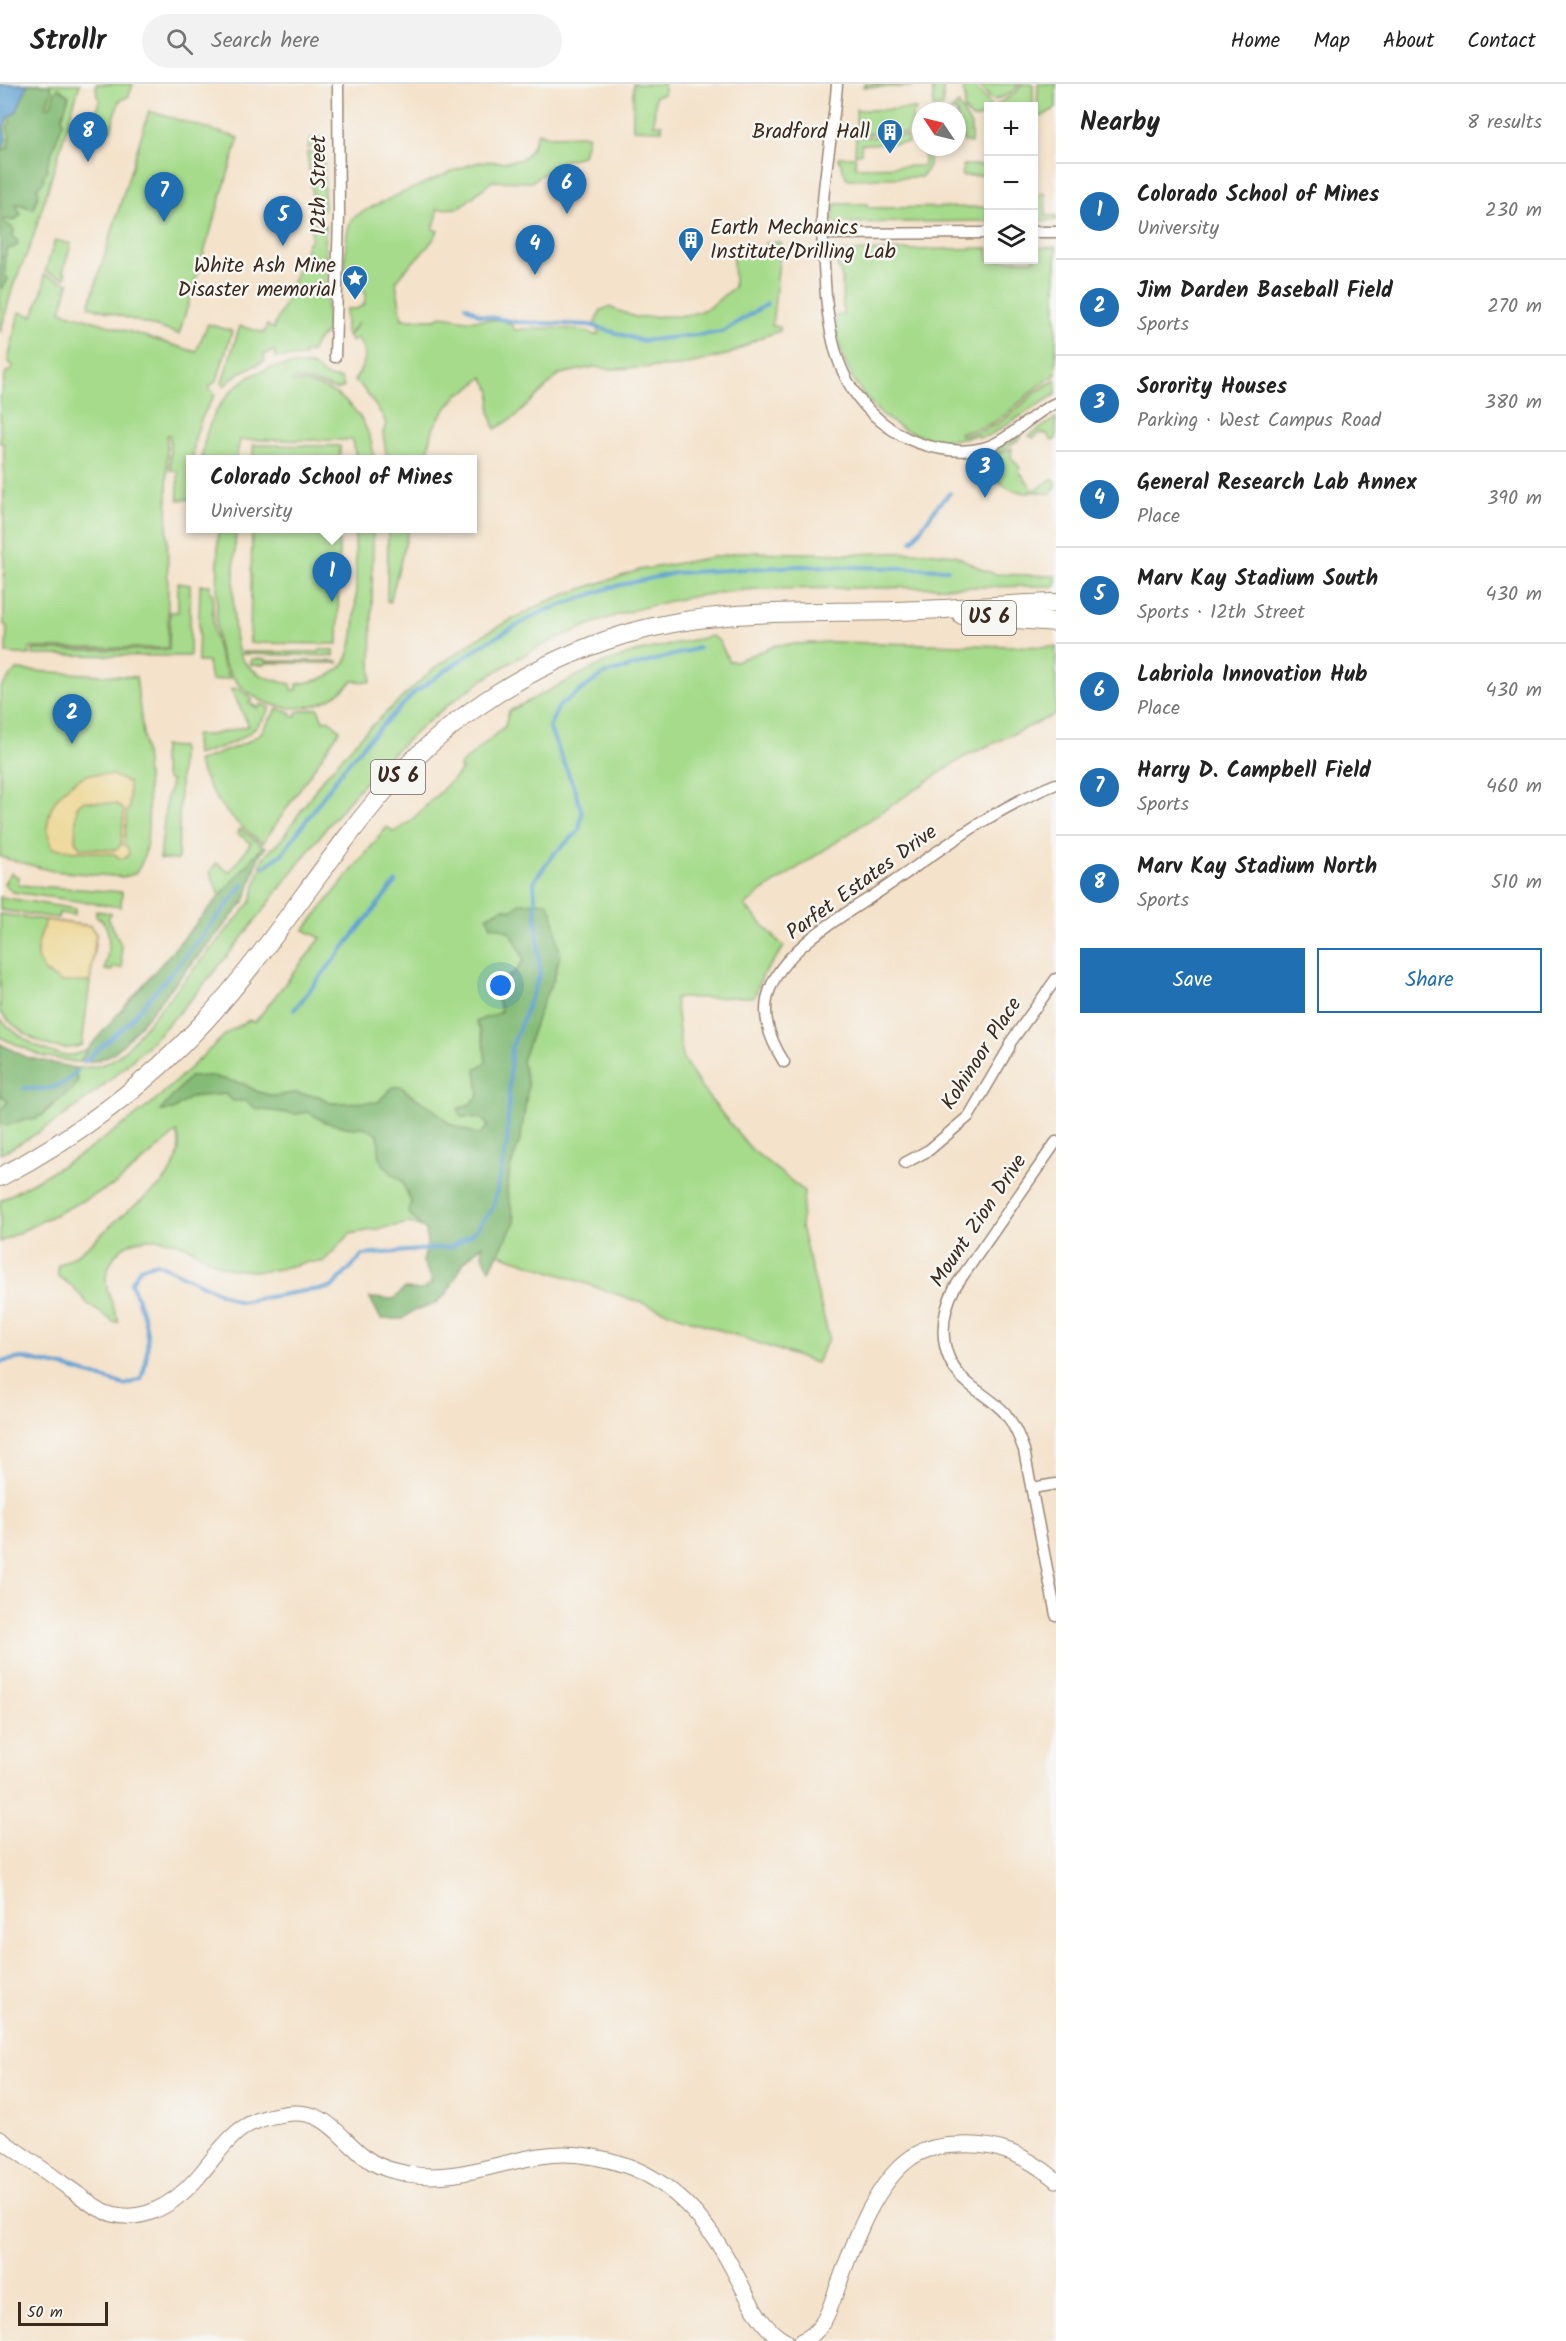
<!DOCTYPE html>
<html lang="en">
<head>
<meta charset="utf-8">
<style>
  :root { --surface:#fff; --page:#f2f2f2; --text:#222; --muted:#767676; --line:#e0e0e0; --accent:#1f6fb2 }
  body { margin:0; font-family:Kalam,sans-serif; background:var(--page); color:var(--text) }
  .controls { position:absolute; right:18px; top:18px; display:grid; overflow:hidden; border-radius:0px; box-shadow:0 3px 9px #0003 }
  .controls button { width:54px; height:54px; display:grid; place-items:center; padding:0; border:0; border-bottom:2px solid var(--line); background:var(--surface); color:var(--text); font:30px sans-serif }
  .compass { position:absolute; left:912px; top:18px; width:54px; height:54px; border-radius:50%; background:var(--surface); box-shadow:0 3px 9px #0003; rotate:305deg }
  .scale { position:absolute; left:18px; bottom:15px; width:90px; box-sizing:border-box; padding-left:6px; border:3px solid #3b2a1e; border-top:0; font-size:16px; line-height:21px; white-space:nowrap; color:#3b2a1e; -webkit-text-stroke:4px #f6f6f2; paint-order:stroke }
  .you { position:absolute; left:501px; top:902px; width:21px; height:21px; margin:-15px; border:4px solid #fff; border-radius:50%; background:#1a73e8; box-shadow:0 0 0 9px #1a73e833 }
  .badge { display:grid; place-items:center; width:39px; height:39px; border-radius:50%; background:var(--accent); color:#fff; font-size:20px; font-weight:700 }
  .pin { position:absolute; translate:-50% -50px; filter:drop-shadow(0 2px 3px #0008) }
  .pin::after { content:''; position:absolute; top:32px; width:21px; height:18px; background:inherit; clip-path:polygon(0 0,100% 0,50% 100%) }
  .popup { position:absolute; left:186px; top:371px; width:291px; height:78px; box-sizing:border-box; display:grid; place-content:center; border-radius:0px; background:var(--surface); filter:drop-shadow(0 2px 4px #0005); font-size:20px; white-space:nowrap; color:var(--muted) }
  .popup b { font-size:22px; color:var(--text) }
  .popup::after { content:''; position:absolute; left:50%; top:100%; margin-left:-12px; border:12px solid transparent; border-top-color:var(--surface) }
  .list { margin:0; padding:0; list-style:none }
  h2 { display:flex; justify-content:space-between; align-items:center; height:78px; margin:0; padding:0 24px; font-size:26px }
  h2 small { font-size:20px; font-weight:400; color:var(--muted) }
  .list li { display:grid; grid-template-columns:39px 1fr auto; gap:18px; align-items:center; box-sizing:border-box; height:96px; padding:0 24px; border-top:2px solid var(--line) }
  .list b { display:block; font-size:22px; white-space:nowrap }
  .list p { margin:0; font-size:20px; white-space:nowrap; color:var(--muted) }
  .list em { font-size:20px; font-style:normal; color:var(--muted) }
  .actions { display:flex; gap:12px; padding:18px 24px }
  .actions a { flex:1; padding:14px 0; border:2px solid var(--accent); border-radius:0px; text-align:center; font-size:21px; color:var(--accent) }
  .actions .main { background:var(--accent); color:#fff }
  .icon { flex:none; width:33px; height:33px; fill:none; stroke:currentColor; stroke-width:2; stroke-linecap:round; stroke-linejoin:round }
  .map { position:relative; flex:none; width:1056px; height:2257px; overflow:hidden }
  header { display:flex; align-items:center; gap:36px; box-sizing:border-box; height:84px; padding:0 30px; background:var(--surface); border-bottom:2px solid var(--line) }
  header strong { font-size:28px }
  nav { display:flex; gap:33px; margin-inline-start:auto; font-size:21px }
  .search { width:420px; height:54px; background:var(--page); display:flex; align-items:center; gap:15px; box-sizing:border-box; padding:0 21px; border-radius:33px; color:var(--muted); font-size:22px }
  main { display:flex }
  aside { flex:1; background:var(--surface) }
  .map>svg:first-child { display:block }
  .green { fill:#a6db8b; stroke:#708254; stroke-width:1.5 }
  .forest { fill:#84bb77; stroke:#60724a; stroke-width:1.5 }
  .sand { fill:#eeda9e; stroke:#94825e; stroke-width:1.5; fill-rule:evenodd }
  .water { fill:#60a1d3; stroke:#4e6678; stroke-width:1.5 }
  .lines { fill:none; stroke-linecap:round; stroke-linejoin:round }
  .stream { stroke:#60a1d3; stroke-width:4 }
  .street-casing { stroke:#988674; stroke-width:13 }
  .secondary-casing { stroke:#988674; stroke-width:17 }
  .highway-casing { stroke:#988674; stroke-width:20 }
  .street { stroke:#fff; stroke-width:10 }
  .secondary { stroke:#fff; stroke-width:15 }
  .highway { stroke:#fff; stroke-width:18 }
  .labels { text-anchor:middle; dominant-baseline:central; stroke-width:5; stroke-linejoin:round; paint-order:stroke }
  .shield { fill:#f6f6f2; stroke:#73675e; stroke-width:1.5 }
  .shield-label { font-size:20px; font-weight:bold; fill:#3b2a1e }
  .poi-label { font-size:21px; fill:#3b2a1e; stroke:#f6f6f2; text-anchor:end }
  .street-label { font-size:21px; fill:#3b2a1e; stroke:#f6f6f2 }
</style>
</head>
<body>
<header>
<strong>Strollr</strong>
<div class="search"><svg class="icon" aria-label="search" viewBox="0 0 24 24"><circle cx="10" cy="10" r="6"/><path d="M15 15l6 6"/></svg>Search here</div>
<nav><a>Home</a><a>Map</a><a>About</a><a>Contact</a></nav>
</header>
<main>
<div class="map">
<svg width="1056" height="2257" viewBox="0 0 1056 2257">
  <rect width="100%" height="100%" fill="#f6f6f2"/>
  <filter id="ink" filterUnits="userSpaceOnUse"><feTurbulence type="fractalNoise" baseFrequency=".0167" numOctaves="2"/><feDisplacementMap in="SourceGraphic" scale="12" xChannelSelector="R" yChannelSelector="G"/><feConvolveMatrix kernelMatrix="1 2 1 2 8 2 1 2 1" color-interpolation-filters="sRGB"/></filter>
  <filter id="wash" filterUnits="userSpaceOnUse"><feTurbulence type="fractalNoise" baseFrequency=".008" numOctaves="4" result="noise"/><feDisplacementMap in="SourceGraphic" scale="24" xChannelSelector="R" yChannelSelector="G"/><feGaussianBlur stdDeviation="1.35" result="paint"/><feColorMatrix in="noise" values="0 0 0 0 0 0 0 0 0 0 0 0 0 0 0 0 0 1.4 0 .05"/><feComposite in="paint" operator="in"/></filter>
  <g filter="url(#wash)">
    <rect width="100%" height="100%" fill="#f4e2ca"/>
    <!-- green -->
    <g class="green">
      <path d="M0,0H80L31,160L13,202L0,249Z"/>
      <path d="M96,0H133L129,12L119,17L111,46L92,40L100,14L97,12Z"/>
      <path d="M633,0H664V10L655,12L654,40H662V46L633,45Z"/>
      <path d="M864,0H911V3H863Z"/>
      <path d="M966,0H972L991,21L979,34L973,35L964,26L965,12L963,7Z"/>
      <path d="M978,0H1020L1009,10L995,16L991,15Z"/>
      <path d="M1023,0H1033V22H995L1014,10Z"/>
      <path d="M1038,0H1056V24L1041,33L1037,32Z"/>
      <path d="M943,1V23H933V2Z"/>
      <path d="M958,20L971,42V59L963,57L962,47H957V27H951Z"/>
      <path d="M856,25L858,26L916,25L912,32V42H910L907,49L857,50Z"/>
      <path d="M149,27L239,54L179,250L89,222Z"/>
      <path d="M538,48L548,52L588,51L583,72L562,77L531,98L492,97L459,124L437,125V132L433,145L438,147C429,167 408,179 396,198L402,235H435L442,232L466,236H502L511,240L515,246C531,244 580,242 594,251L599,250L595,239L601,226L609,223L635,233L679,232L696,229L710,223L734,203L733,172L765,171L766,159L781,158L772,242L780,243V247L759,254L730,270L680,282L612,285L594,283L560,290L515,333L495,345L490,328L491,307L483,293L467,307L459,309L440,332L433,345L426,375H387L383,349L386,340L383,332L362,303L354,297C366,279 369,270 357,254L352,258L348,253L358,239L347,252L346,249V225H356L364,221L366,210L361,199H345C345,184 344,149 351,136C356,127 461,83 476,79C490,75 507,81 521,75C531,70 534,57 538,48Z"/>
      <path d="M907,52L908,59L861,60V69L855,70L856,53Z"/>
      <path d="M323,53L325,55V64H308L311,54Z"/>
      <path d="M924,63H929V82L921,93L847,95L838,73H855L856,83L924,82Z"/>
      <path d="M307,68H324V126L312,125V107Z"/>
      <path d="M963,81H988V91L962,92Z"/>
      <path d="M1045,109L1046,132H1056V136L1034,137V116L1040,110Z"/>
      <path d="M836,120H867L868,124L988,123V137L836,139L833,136V126Z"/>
      <path d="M312,139L325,140L327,247L317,257L311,268L304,269V272L276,274L274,267L264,270L265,277L239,289L224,302L222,299L240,242L264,249L267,241L273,245L290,207L298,183H300L308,158L311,157Z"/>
      <path d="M55,156L71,160L63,188L66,189L65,194L45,188Z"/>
      <path d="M1056,163V291C1019,310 1007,345 960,348V351C1012,346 1017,314 1056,296V310L990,351L979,354L978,351C964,354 951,357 936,355C877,347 837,288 835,232L843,231L842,194L837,180L839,168L988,164V176H1034V164Z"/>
      <path d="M44,191L69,199L61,227L196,268L208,240L232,247L217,296L209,303L215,311C201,331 193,351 193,375L191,376V415L178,416V387L170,386V351H167L168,564H30L29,571L6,569L7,542L4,541V360L0,359V314L6,288L12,286L13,282L8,277L19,228L33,232L44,202Z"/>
      <path d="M311,281L327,293L341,295L344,303L337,306C322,300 309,296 293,295L292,298C338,299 370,330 374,375H356L353,356H240L236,375H202C205,331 233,291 279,282C289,281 301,281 311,281Z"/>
      <path d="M1056,334V355L1052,357L1047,350L1040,349L1034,354L1029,352Z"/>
      <path d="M1021,351V354C1011,361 995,373 982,372Z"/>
      <path d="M253,361L340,362V375H253Z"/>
      <path d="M1012,364L1011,373L1020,384L1019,387L1031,403L1030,409C1013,408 1007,404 996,395C991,390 985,387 984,377Z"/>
      <path d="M1053,394L1056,399V404L1050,409L1033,408V406L1039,404Z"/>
      <path d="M218,445H236C235,472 228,555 242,575C253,591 273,597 291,600L292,606H297V600C313,598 333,593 343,581C361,559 355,475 355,445H373L371,598L353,597C334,616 310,627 283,623C250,618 224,592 218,560C215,543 217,525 217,509C218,488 218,466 218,445Z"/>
      <path d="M252,445H339L338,560L250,559Z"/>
      <path d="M388,445H409L390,518L387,517Z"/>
      <path d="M742,468L853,470L925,468L955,471L983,486L996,490L1056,492V502L757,505C594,516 465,585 357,707C311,759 272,818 227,872C164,951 91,1024 0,1070V1004L41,1032L62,1014L78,997L74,984C96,984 110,981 126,965L251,818L263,774L282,755L321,697L363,650L432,586L488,548L544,519L569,509L640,486Z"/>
      <path d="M178,499L190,501V572L33,571V566H169L170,528H178Z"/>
      <path d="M200,501H210V508L213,509C212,539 213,568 230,594L211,597L208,578H198Z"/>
      <path d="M712,552L719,557L729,577H736L777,561L831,558L1056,563V630L964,673L760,809L745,822L784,863L762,892L754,913L675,914L682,973L702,1005L751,1065L804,1107L801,1143L829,1254L816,1279L410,1139L350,1150L323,1178C304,1176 292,1183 274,1186C261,1189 246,1186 233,1185C214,1182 201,1168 184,1161C160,1152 130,1150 114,1173C109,1181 105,1190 106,1199C108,1212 115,1226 119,1238H114L89,1221L73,1203L58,1192V1181C88,1168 108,1141 134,1122C147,1112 159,1105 168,1092C177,1079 182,1063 177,1048L116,1100L0,1158V1117L82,1070L130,1036L156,1016L228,948L249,936L255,938L321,854L304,846L387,743L394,748L410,738L462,686L459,682L505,642L509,627L597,582L635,568Z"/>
      <path d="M320,566H334V572L242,570V568H319Z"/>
      <path d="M251,575H266V577H338V579H266L265,581H251Z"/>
      <path d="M16,586L136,593C140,631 163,767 134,790L123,793L53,787L0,773V605Z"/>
      <path d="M238,604L252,615L249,619L258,624L261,620L270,624C255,654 227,662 196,671L195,651H210L249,642L231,605Z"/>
      <path d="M318,624L323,637L328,635L340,646L263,759C228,735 214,717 197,678L246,659L260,650L277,625L291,628V632L296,633L297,628Z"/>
      <path d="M163,662L181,663L178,776L160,775L167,710L169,709L171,697L166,695L162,677Z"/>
      <path d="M240,745L263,762L220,812L210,788L216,779L230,788L251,759L237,749Z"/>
      <path d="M11,789L18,793V801L122,808L121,823L12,808L4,799Z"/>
      <path d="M0,813L75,825V831L59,829L58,834L0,826Z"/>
      <path d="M96,827L111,829L108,834L121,861L122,884L113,883L112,887L105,886C107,867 116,843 96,832Z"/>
      <path d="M0,830L90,842L96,850L82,961C53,973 20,949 0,928Z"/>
      <path d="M0,935C15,950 50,975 73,971C77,970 83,967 87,966L80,978H76L42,972L0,953Z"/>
    </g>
    <!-- forest -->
    <g class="forest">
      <path d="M23,0H50L52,6L46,23H49C55,17 51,8 59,4L69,12L62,34L63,38L47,82L48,86L44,90V97L37,104L39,108L34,124C28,126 23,119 16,120L21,131L13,137L5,135L3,137L14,145L13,152L18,158L17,162L6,166V172H3L5,176V191L8,195L4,203H0V67L9,63L8,60L10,52L7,43L11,38L5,31Z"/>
      <path d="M263,762L266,763L259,772L245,817L128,955C114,971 102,978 80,978L87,966Z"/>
      <path d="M547,818L553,829L560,871L554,895L544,915L522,977L528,1001L521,1053L510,1085L507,1107L515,1138L490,1185L482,1171L483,1160L464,1178L446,1211L434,1220L413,1227L402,1235H381L370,1214L394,1215L404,1205L422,1206L433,1198L423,1178L427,1162L426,1147L408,1129L411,1118L402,1097L393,1091L380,1076L378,1050L364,1043L351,1044L325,1038L308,1028L296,1030L256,1025L246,1017H233L225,1010L191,1013L173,1026L160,1027L189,993L211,992L244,1000L258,1008L274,1012L294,1009L319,1012L331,1019L378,1018L393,1003L401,1002L408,1009L431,1023L450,1040L479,1051L488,1042C483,1031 472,1034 461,1033L458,1025L470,1020L479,1011L476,985L486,978C484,962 484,953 476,938C484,933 493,933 501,927L494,904L515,888L524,876C515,856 515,845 491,842L487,832L504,824L512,826L520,819Z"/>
      <path d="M0,960L26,973L74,984L78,997L72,1006L50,1022L44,1030L34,1036L25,1035L6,1042L0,1038V1026L8,1018L0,1010Z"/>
    </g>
    <!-- sand -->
    <g class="sand">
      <path d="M90,690L112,691L129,699V725L127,727L124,761L128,764L129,770L125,774H119L115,770L82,767L72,768L71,766L52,764C39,730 58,702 90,690ZM83,717L116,720L124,726L121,761L116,766L81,764L75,757L77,722Z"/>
      <path d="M45,836L90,842L96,850L90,898H61L45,888L37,874V864Z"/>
    </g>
    <!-- water -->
    <path class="water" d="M0,0H28L17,27L8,34L4,43L6,55L0,71Z"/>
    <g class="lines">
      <!-- stream -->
      <g class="stream">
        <path d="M466,222L480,231L516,238L590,241L642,257L722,248L767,220"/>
        <path d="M912,457C920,446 928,435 936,424C939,418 946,414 950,409"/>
        <path d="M264,783L282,770L343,685L366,658L415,608L485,559L542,528L612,503L675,489L799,482L948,485"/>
        <path d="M294,926L396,798"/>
        <path d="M84,978L126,941L180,879L244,800"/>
        <path d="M24,1004C47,1007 62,1005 77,987"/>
        <path d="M0,1278L22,1274L68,1284L125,1301L141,1295C154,1257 146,1234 131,1199L140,1184L157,1179L239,1218L304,1207L331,1204L363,1171L451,1163L473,1149L493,1124L507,1059L511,965L540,890L534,797L553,771L579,747L582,729L575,706L549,643L559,622L604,590L699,564"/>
      </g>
    </g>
  </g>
  <g filter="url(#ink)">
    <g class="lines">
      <!-- street casing -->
      <g class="street-casing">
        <g id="street">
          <path d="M837,0C834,45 823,90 822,135C822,156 824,178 825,199C829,262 841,315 899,350C921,363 957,371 983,364C1010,357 1030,330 1056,319"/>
          <path d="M1034,148H1056"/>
          <path d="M822,150L988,149"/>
          <path d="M335,273L339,131L338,0"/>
          <path d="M784,978C769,954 759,928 772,900C791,858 852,827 889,801C943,764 995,724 1056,700"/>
          <path d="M1056,1058L955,1203C938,1236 938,1275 969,1300C981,1310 994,1317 1005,1329C1014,1340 1019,1353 1024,1366L1056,1531"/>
          <path d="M905,1079L929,1066L969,1032L1009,964L1010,959L1056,895"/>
          <path d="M1032,1404L1056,1400"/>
        </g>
      </g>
      <!-- secondary casing -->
      <g class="secondary-casing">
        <g id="secondary">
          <path d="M0,2055C22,2071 44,2086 66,2102C77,2109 87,2118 98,2124C136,2145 173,2122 198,2093C212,2077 223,2059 240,2046C252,2037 269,2032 284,2030C330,2023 339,2057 372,2078C383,2085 395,2087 408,2090C454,2098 496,2079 540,2072C568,2067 599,2072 625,2081C676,2099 711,2142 735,2189C749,2214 759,2243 785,2257"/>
          <path d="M801,2257C824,2249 830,2223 838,2202C853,2161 874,2099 912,2073C926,2064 944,2061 960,2061C998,2059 1027,2072 1056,2096"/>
        </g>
      </g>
      <!-- highway casing -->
      <g class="highway-casing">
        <g id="highway">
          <path d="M962,531L1056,538"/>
          <path d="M0,1093C76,1053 145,1002 203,939C273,863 325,774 393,697C455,629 535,578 623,551C723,521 819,531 922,526C967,524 1011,520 1056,519"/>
        </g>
      </g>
      <!-- street -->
      <use href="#street" class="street"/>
      <!-- secondary -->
      <use href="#secondary" class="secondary"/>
      <!-- highway -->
      <use href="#highway" class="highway"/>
    </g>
  </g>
  <!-- icons -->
  <defs>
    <g id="building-pin" transform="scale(1.35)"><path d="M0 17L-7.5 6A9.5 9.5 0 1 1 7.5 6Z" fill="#1f6fb2" stroke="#f6f6f2"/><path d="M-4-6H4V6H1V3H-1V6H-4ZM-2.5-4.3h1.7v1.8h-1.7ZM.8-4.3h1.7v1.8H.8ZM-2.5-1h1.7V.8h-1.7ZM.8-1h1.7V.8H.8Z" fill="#fff"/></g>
    <g id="sight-pin" transform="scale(1.35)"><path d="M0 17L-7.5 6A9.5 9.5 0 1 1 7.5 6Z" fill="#1f6fb2" stroke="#f6f6f2"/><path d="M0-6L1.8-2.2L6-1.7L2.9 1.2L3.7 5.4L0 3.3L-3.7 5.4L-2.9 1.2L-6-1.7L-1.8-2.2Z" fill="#fff"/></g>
  </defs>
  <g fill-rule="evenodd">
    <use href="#building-pin" x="890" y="48"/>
    <use href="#building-pin" x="691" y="156"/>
    <use href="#sight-pin" x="355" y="194"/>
  </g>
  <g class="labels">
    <!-- shield labels -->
    <g class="shield">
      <rect x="962" y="517" width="54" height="34" rx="4.5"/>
      <rect x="371" y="676" width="54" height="34" rx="4.5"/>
    </g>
    <g class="shield-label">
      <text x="989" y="534">US 6</text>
      <text x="398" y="693">US 6</text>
    </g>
    <!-- poi labels -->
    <g class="poi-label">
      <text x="870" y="48">Bradford Hall</text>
      <text x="710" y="144" text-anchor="start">Earth Mechanics<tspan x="710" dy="24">Institute/Drilling Lab</tspan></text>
      <text x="336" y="182">White Ash Mine<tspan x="336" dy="24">Disaster memorial</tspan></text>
    </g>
    <!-- street labels -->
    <g class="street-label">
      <text transform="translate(319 101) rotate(-90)">12th Street</text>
      <text transform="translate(862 799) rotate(-36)">Parfet Estates Drive</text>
      <text transform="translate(982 970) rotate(-57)">Kohinoor Place</text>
      <text transform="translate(979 1137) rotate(-56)">Mount Zion Drive</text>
    </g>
  </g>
</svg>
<div class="controls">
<button>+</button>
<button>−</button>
<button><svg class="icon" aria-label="layers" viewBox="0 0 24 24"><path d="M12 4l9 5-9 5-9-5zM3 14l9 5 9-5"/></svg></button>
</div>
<svg class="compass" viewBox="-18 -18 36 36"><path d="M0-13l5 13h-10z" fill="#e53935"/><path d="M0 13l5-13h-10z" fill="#767676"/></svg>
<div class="scale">50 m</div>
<div class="you"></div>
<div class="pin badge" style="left:332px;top:518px">1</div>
<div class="popup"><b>Colorado School of Mines</b>University</div>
<div class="pin badge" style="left:72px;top:660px">2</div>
<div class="pin badge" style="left:985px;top:414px">3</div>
<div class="pin badge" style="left:535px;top:191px">4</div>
<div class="pin badge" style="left:283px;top:162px">5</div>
<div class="pin badge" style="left:567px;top:130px">6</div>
<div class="pin badge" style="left:164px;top:138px">7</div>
<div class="pin badge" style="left:88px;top:78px">8</div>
</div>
<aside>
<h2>Nearby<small>8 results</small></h2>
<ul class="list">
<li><span class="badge">1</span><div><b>Colorado School of Mines</b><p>University</p></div><em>230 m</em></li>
<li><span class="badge">2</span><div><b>Jim Darden Baseball Field</b><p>Sports</p></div><em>270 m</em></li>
<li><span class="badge">3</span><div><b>Sorority Houses</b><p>Parking · West Campus Road</p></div><em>380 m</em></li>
<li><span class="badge">4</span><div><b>General Research Lab Annex</b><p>Place</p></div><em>390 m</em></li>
<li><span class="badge">5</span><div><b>Marv Kay Stadium South</b><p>Sports · 12th Street</p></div><em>430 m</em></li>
<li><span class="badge">6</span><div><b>Labriola Innovation Hub</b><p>Place</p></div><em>430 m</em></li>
<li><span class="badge">7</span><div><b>Harry D. Campbell Field</b><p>Sports</p></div><em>460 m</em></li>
<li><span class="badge">8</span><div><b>Marv Kay Stadium North</b><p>Sports</p></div><em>510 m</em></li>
</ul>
<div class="actions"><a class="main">Save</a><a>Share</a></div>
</aside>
</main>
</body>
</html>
